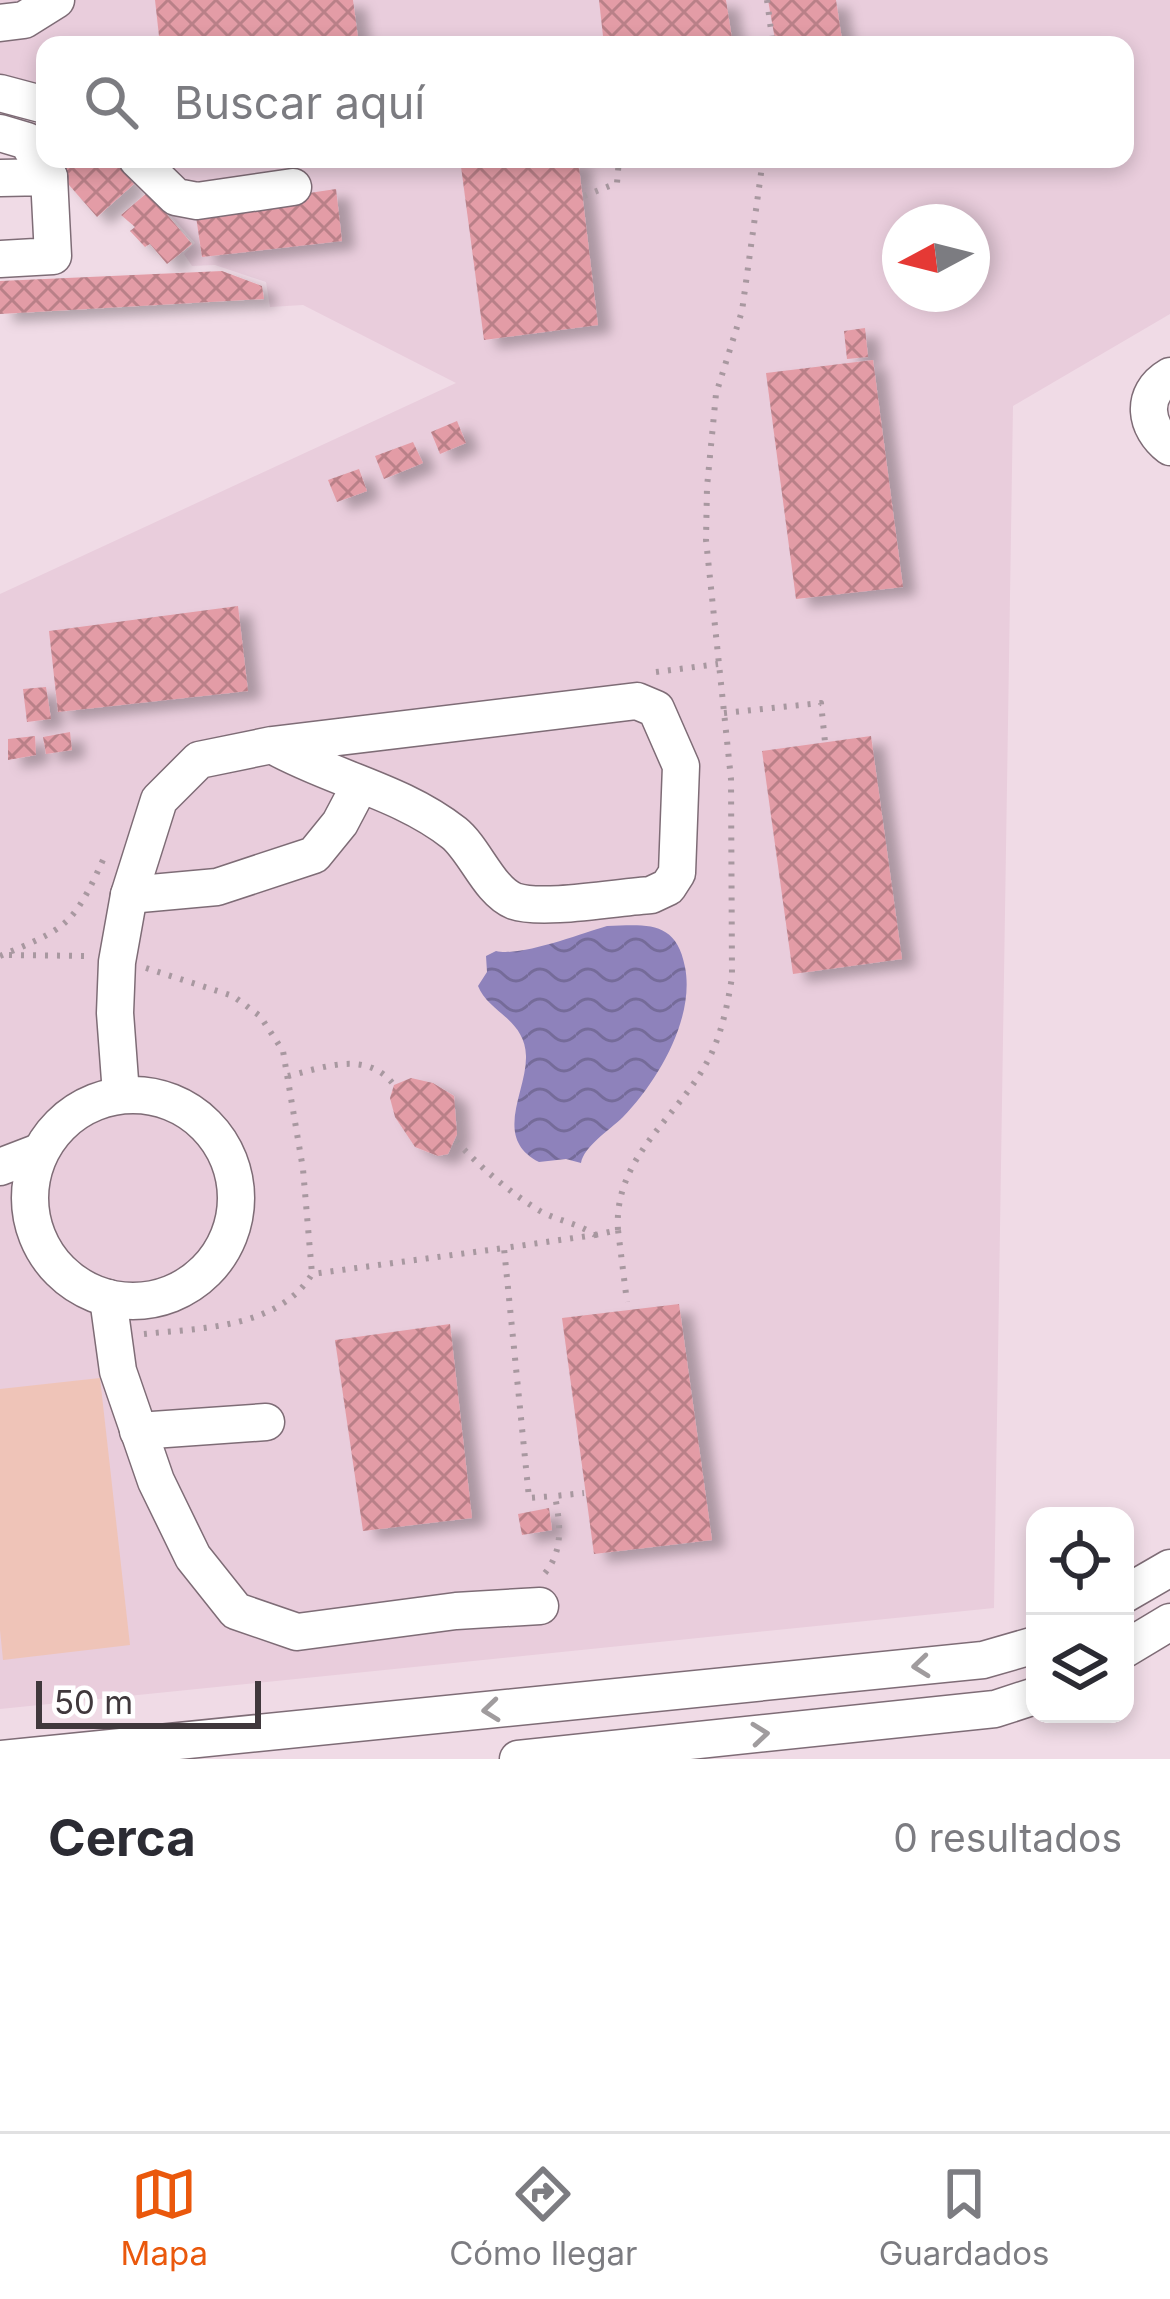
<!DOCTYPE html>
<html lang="es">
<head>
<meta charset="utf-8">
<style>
  :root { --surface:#fff; --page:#f2f2f3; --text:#2b2b33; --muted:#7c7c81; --line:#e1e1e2; --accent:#ea580c }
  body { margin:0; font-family:Inter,sans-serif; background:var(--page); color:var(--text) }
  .controls { position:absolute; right:36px; bottom:36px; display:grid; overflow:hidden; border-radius:24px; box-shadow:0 6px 18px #0003 }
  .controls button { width:108px; height:108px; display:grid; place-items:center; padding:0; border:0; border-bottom:3px solid var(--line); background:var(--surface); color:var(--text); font:60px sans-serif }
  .compass { position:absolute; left:882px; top:204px; width:108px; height:108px; border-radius:50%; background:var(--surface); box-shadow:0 6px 18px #0003; rotate:263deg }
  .scale { position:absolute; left:36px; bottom:30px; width:225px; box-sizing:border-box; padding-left:12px; border:6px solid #40383c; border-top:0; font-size:33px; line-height:42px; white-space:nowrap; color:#40383c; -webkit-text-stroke:9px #fff; paint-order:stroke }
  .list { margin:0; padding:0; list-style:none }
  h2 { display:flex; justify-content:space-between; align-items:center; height:156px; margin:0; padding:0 48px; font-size:51px }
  h2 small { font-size:39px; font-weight:400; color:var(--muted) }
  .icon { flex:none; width:66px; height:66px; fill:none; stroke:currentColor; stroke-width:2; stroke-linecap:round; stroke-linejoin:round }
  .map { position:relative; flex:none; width:1170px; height:1759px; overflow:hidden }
  .search { position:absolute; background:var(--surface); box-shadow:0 6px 18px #0003; left:36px; right:36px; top:36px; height:132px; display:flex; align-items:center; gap:30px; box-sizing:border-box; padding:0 42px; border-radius:24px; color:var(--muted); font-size:45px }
  .sheet { height:372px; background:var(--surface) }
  nav { display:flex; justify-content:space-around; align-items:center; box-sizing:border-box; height:168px; border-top:3px solid var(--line); background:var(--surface); font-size:33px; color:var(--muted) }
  nav a { display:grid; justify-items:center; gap:6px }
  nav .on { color:var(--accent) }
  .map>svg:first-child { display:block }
  .built { fill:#e9cddc; fill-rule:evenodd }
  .green { fill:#efc4b8 }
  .water { fill:url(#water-waves) }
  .building { fill:url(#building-cross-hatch); filter:url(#shadow) }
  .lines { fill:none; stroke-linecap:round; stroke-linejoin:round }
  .minor-casing { stroke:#7e6c76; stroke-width:39 }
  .path { stroke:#a898a0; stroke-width:6; stroke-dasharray:3 9; stroke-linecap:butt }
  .minor { stroke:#fff; stroke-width:36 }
  .oneway { stroke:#a09c9e }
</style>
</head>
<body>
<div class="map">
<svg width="1170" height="1759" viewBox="0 0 1170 1759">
  <defs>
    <pattern id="water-waves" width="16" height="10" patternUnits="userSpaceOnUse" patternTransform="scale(3)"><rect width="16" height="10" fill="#8e82bb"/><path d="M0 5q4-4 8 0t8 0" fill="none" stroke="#756b99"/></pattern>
    <pattern id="building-cross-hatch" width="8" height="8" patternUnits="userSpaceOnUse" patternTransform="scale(3)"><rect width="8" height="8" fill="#e39ca6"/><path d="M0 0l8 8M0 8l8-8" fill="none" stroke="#b98088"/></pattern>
    <filter id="shadow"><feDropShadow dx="13" dy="8" stdDeviation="6" flood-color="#0004"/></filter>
  </defs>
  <rect width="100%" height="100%" fill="#f0dbe6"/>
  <!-- built -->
  <path class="built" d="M0,0H1170V314L1013,406L994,1608L0,1709V594L456,383L303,305L270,307L266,282L215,265L192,266L184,254L195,243L120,159H1125V45H45V116L0,104ZM900,222H972V294H900Z"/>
  <!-- green -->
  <path class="green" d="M100,1378L130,1645L3,1660L0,1630V1389Z"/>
  <!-- water -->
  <path class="water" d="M607,926C647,925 676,920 685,967C695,1018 658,1081 623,1117C610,1130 584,1146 581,1163L566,1159L539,1162C492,1138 527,1092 526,1056C525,1019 488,1012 478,986L487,972L486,956L496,951C520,957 580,934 607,926Z"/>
  <!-- building -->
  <g class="building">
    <path d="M155,0H353L359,45H160Z"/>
    <path d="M599,0H726L733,45H604Z"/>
    <path d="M768,0H836L842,40L776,45Z"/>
    <path d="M66,159H113L134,184L97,217L55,169Z"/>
    <path d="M460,159H578L598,325L484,340Z"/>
    <path d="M336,189L342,241L202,257L195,210Z"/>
    <path d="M148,192L192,244L167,264L150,244L145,247L130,231L135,227L121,215Z"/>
    <path d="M222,271L262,286L264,299L0,314V281Z"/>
    <path d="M865,328L868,357L847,359L844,331Z"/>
    <path d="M873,360L903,587L796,599L766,373Z"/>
    <path d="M457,421L466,443L440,454L431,432Z"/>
    <path d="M413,442L423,463L384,479L375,456Z"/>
    <path d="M359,469L367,491L337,502L328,480Z"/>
    <path d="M238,606L248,691L58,712L49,631Z"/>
    <path d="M46,687L51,719L27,722L23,689Z"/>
    <path d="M70,732L72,750L46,754L43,737Z"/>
    <path d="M35,736L36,755L8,760V739Z"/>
    <path d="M871,736L902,959L793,974L762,751Z"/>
    <path d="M411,1078L433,1083L454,1096L457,1134L448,1154L438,1156L415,1147L395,1117L390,1098L394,1085Z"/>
    <path d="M679,1304L712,1540L594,1554L562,1318Z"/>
    <path d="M450,1324L472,1518L363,1531L335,1340Z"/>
    <path d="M549,1508L552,1530L522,1535L518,1514Z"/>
  </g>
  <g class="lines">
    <!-- minor casing -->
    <g class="minor-casing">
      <g id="minor">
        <path d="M0,23L24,20L56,0"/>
        <path d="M0,93L45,105"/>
        <path d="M0,133L27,141L49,177"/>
        <path d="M137,159L176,197L197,201L293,187"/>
        <path d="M0,178L49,177L53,256L0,259"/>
        <path d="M1170,376C1139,394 1145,428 1170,447"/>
        <path d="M129,895L217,887L314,855L340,823L360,785"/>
        <path d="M121,1094L115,1013L117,962L129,895L159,800L199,760L272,745L637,701L656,709L681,766L677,873L668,887L651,895C618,897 542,911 514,901C489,891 475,850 454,833C401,791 330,778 272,745"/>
        <circle cx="133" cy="1198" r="103"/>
        <path d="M0,1167L39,1152"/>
        <path d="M108,1298L118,1371L156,1481L193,1557L236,1611L297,1632L456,1611L540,1606"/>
        <path d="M138,1431L266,1422"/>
        <path d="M1125,1594L1170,1568"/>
        <path d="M1125,1649L1170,1622"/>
        <path d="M0,1759L983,1660L1035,1645"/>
        <path d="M518,1759L995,1709L1035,1696"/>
      </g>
    </g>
    <!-- path -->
    <g class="path">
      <path d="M767,0L773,45"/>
      <path d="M584,196L617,183L619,159"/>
      <path d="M656,672L718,664"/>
      <path d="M724,713L821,703L825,742"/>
      <path d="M9,955L86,956"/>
      <path d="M0,956C67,928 73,926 103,860"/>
      <path d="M146,968L233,996L260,1016L283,1051L303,1169L312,1274"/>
      <path d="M288,1076C325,1067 367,1050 394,1085"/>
      <path d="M456,1141C480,1167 509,1192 540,1211C558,1221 578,1223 595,1235L504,1248L529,1498L555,1496"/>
      <path d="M618,1230C613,1153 685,1114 713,1050C723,1027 728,1002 732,977L731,779L706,540L707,487L716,394L742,311L763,159"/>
      <path d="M595,1235L618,1230L627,1302"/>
      <path d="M144,1334C202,1328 279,1328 312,1274L504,1248"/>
      <path d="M545,1573C564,1550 560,1523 555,1496L584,1493"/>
    </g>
    <!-- minor -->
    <use href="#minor" class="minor"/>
  </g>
  <!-- one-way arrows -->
  <defs><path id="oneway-chevron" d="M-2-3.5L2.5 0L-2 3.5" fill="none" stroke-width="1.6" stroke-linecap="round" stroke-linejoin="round" transform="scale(3)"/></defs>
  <g class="oneway">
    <use href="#oneway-chevron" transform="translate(921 1666) rotate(174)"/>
    <use href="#oneway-chevron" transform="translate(491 1710) rotate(174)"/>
    <use href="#oneway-chevron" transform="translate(760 1734) rotate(-6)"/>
  </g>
</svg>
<div class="controls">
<button><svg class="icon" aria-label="locate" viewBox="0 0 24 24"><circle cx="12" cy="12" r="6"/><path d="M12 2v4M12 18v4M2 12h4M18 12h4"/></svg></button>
<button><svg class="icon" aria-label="layers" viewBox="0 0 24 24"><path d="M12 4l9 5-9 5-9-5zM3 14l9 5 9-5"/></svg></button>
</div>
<svg class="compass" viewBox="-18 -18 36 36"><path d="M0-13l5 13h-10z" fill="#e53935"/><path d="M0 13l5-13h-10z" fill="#7c7c81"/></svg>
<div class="scale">50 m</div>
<div class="search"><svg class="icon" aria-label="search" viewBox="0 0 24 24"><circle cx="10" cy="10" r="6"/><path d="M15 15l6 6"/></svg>Buscar aquí</div>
</div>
<section class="sheet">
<h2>Cerca<small>0 resultados</small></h2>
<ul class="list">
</ul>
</section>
<nav>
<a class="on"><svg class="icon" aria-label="map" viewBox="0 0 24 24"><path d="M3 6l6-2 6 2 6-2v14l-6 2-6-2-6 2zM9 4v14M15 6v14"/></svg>Mapa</a>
<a><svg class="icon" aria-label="directions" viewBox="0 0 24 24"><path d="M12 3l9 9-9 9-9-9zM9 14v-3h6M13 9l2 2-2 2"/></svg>Cómo llegar</a>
<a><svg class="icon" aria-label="saved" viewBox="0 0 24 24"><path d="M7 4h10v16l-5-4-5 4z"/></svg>Guardados</a>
</nav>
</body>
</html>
